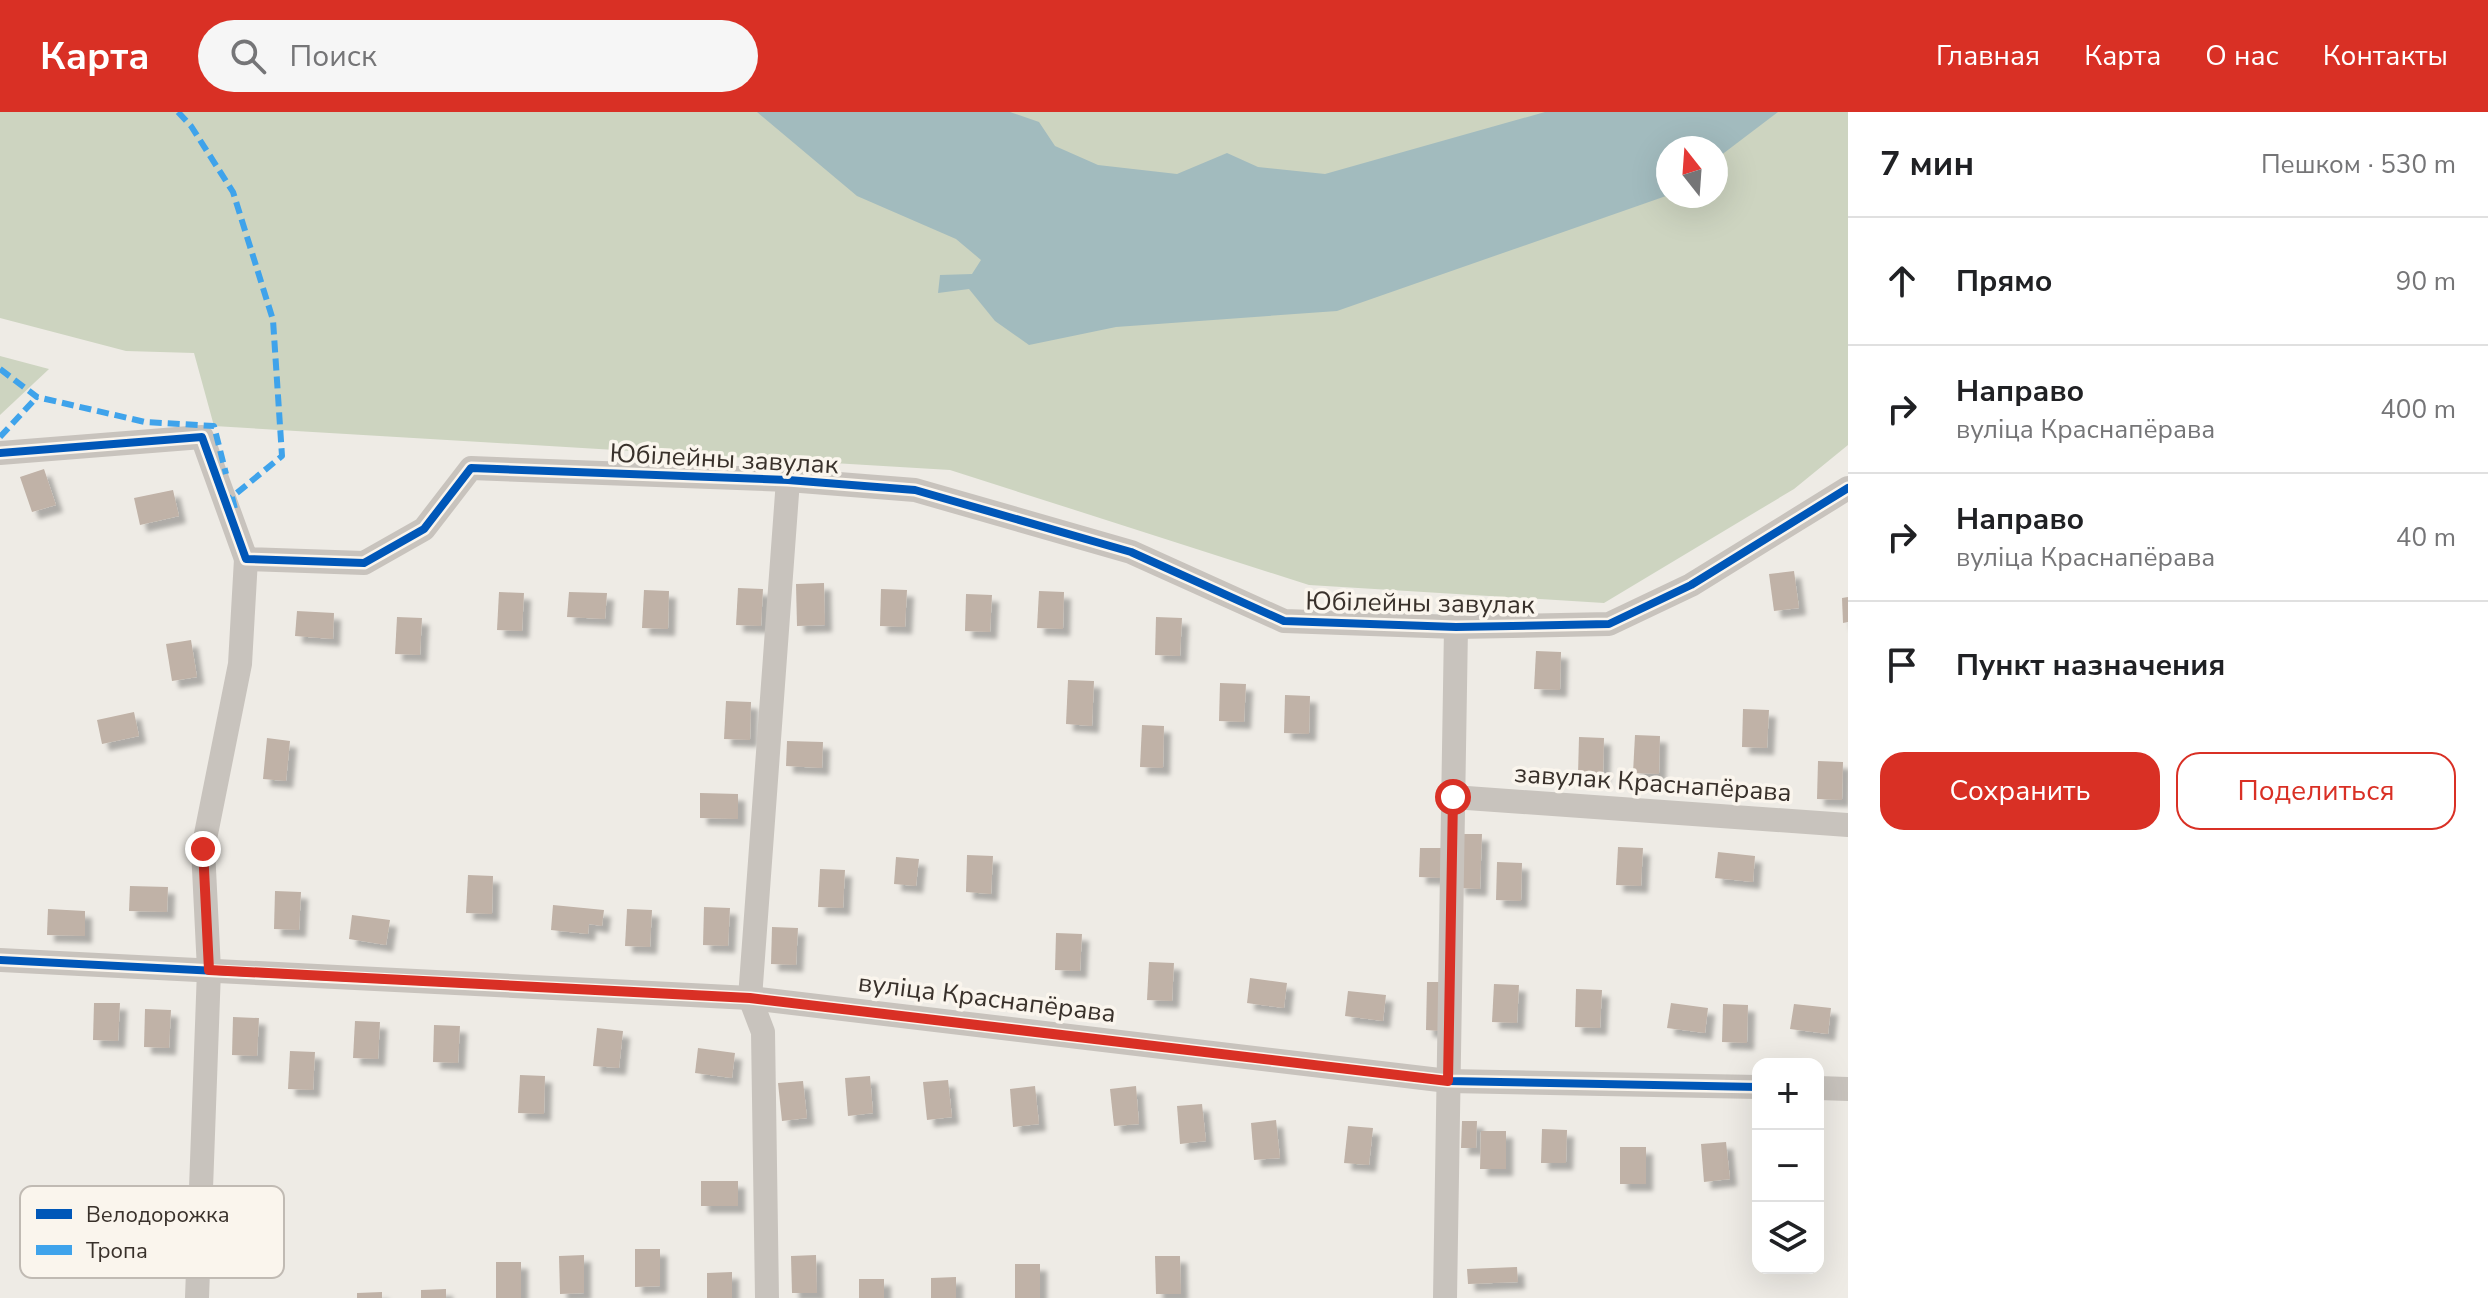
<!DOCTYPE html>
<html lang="ru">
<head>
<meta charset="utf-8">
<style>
  :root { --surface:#fff; --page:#f6f6f6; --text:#202124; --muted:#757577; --line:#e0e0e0; --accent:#d93025 }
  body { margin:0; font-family:"Nunito Sans",sans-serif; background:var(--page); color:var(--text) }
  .controls { position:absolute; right:24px; bottom:24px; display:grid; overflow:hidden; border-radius:16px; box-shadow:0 8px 32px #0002 }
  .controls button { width:72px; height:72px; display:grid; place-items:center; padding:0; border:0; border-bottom:2px solid var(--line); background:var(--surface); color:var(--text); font:40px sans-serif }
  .compass { position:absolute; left:1656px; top:24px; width:72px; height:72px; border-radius:50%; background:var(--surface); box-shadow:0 8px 32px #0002; rotate:343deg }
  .stop { position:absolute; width:24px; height:24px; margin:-18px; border:6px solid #d93025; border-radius:50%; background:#fff }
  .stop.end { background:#d93025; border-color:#fff; box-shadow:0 2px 8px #0008 }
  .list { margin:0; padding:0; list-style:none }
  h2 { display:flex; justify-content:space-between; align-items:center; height:104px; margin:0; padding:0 32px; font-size:34px }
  h2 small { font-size:26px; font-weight:400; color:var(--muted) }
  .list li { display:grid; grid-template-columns:52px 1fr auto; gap:24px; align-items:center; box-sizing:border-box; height:128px; padding:0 32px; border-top:2px solid var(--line) }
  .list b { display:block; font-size:30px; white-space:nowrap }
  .list p { margin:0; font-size:26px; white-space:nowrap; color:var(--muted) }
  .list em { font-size:26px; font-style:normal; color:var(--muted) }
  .actions { display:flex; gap:16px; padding:24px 32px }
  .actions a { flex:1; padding:18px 0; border:2px solid var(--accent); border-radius:24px; text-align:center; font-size:28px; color:var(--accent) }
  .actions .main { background:var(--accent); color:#fff }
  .icon { flex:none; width:44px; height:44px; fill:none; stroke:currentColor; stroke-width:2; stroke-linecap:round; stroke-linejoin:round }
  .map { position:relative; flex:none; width:1848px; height:1186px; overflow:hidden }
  header { display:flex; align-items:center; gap:48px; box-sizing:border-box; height:112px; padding:0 40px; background:var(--accent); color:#fff }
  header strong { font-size:38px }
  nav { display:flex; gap:44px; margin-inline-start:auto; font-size:28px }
  .search { width:560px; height:72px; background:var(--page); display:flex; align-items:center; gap:20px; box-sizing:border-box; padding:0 28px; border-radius:44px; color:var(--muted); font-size:30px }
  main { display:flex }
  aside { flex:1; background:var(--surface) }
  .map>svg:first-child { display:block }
  .green { fill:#cdd4c0; fill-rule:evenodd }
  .water { fill:#a2bbbe }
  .building { fill:#c0b2a7; filter:url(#shadow) }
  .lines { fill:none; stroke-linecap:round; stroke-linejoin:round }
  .minor { stroke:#c8c3bd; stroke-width:24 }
  .quiet { stroke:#3fa3eb; stroke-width:6; stroke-dasharray:12 6; stroke-linecap:butt }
  .cycleway-casing { stroke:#faf5ed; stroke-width:13 }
  .cycleway { stroke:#0057b8; stroke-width:8 }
  .route { stroke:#d93025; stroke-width:10 }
  .labels { text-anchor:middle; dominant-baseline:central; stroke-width:7; stroke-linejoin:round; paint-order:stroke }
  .street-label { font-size:26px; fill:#39312b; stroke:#faf5ed }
  .key { fill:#faf5ed; stroke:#c0bab3; stroke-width:2 }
  .key-label { font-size:22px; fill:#39312b }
</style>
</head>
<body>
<header>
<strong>Карта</strong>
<div class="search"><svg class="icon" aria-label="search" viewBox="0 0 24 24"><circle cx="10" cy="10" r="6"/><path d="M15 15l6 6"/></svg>Поиск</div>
<nav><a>Главная</a><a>Карта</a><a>О нас</a><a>Контакты</a></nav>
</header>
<main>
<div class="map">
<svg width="1848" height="1186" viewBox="0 0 1848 1186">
  <defs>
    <filter id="shadow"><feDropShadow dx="7" dy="7" stdDeviation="2" flood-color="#0004"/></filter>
  </defs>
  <rect width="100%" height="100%" fill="#eeebe5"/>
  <!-- green -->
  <g class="green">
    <path d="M0,0H1848V333L1794,377L1604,491L1309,473L950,358L214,314L194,241L126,239L0,206ZM1668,36H1716V84H1668Z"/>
    <path d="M0,244L49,257L0,303Z"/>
  </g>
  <!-- water -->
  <path class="water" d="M757,0H1010L1039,10L1055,34L1098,53L1177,62L1227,41L1258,55L1325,62L1545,0H1778L1716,47V36H1668L1666,84L1337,199L1116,215L1029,233L995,209L969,177L938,181L940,163L972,162L981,148L956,127L857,84Z"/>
  <!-- building -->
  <g class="building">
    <path d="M44,357L56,393L32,400L20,365Z"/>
    <path d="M173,378L179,404L140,413L134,386Z"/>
    <path d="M1794,459L1799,496L1774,499L1769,462Z"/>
    <path d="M824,471L825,513L797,514L796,472Z"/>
    <path d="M738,476L763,477L761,514L736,513Z"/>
    <path d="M881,477L907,478L905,515L880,514Z"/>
    <path d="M644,478L669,479L668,517L642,516Z"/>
    <path d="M1039,479L1064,480L1063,517L1037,516Z"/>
    <path d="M499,480L524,481L522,519L497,518Z"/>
    <path d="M569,480L607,481L605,507L567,505Z"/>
    <path d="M966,482L992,483L990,520L965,519Z"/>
    <path d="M1848,485V510L1843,511L1842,486Z"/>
    <path d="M297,499L334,501L333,527L295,524Z"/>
    <path d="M397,505L422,506L420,543L395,542Z"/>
    <path d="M1156,505L1182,506L1180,544L1155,543Z"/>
    <path d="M191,528L197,565L172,569L166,532Z"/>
    <path d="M1536,539L1561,540L1560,578L1534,577Z"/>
    <path d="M1068,568L1094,569L1092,614L1066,612Z"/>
    <path d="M1220,571L1246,572L1244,610L1219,609Z"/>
    <path d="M1285,583L1310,584L1309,622L1284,621Z"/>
    <path d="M726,589L751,590L750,628L724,627Z"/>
    <path d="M1743,597L1769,598L1767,636L1742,635Z"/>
    <path d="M134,600L139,624L102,632L97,608Z"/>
    <path d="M1142,613L1164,614L1163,656L1140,655Z"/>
    <path d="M1635,623L1660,624L1659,662L1633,661Z"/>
    <path d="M1579,625L1604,626L1603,664L1578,663Z"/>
    <path d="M267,626L290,629L286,669L263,667Z"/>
    <path d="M787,629L823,630L822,656L786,654Z"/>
    <path d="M1818,649L1843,650L1842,688L1817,687Z"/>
    <path d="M700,681L738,682V707L700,706Z"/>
    <path d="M1459,722H1482L1480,777L1458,776Z"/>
    <path d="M1618,735L1643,736L1641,774L1616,773Z"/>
    <path d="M1420,736H1443L1442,766L1419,765Z"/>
    <path d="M1718,740L1755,744L1753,770L1715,766Z"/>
    <path d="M967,743L993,744L991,782L966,780Z"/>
    <path d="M896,745L919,747L916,774L894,772Z"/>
    <path d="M1497,750L1522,751L1521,789L1496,788Z"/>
    <path d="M820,757L845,758L843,796L818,795Z"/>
    <path d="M468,763L493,764L492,802L466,801Z"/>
    <path d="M130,774L168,775L167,800L129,799Z"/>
    <path d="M275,779L301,780L299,818L274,817Z"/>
    <path d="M553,793L604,798L602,814L589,812L588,822L551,818Z"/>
    <path d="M704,795L730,796L728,834L703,833Z"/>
    <path d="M48,797L85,799V824L47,823Z"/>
    <path d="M627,797L652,798L650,835L625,834Z"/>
    <path d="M352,803L390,808L386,833L349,827Z"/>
    <path d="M772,815L798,816L796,853L771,852Z"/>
    <path d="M1056,821L1082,822L1080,859L1055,858Z"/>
    <path d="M1149,850L1174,851L1172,889L1147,888Z"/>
    <path d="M1250,866L1287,871L1284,896L1247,891Z"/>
    <path d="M1427,870H1441L1440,919L1426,918Z"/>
    <path d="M1494,872L1519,873L1517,911L1492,910Z"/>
    <path d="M1576,877L1602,878L1600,916L1575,915Z"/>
    <path d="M1348,879L1386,883L1383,909L1345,904Z"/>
    <path d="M94,891H120L118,929L93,928Z"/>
    <path d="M1671,891L1708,896L1705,921L1667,916Z"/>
    <path d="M1723,892L1748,893L1747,931L1722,930Z"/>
    <path d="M1794,892L1831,896L1828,922L1790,917Z"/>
    <path d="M145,897L171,898L169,936L144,935Z"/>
    <path d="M233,905L259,906L257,944L232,943Z"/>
    <path d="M355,909L380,910L378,947L353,946Z"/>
    <path d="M434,913L460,914L458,951L433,950Z"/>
    <path d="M597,916L623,919L619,956L593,954Z"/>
    <path d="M698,936L735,941L732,966L695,961Z"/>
    <path d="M290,939L315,940L313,978L288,977Z"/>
    <path d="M520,963L545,964L544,1002L518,1001Z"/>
    <path d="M870,964L873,1001L848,1004L845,966Z"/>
    <path d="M948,968L952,1005L927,1008L923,970Z"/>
    <path d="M803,969L807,1006L782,1009L778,971Z"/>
    <path d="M1035,974L1039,1012L1013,1015L1010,977Z"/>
    <path d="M1136,974L1139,1012L1114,1014L1110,977Z"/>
    <path d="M1202,992L1206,1029L1180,1032L1177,994Z"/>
    <path d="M1276,1008L1280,1046L1254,1048L1251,1011Z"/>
    <path d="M1462,1009H1477L1476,1036H1461Z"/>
    <path d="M1348,1014L1373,1016L1369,1053L1344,1051Z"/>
    <path d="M1542,1017L1567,1018L1566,1051H1541Z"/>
    <path d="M1481,1019H1506V1057H1480Z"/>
    <path d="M1726,1030L1730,1067L1704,1070L1701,1032Z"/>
    <rect x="1620" y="1035" width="26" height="37"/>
    <rect x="701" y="1069" width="37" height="25"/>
    <path d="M635,1137H660V1174L635,1175Z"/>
    <path d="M584,1143V1181L560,1182L559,1144Z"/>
    <path d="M816,1143L817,1181H792L791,1144Z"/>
    <path d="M1155,1144H1180L1181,1182H1156Z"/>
    <rect x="496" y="1150" width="25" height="36"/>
    <rect x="1015" y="1152" width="25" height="34"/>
    <path d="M1517,1155L1518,1170L1468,1172L1467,1157Z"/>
    <path d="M732,1160V1186H707V1161Z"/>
    <path d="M956,1165V1186H931V1166Z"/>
    <rect x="859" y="1167" width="25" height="19"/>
    <path d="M446,1177V1186H421V1178Z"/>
    <path d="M382,1180V1186H357V1181Z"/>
  </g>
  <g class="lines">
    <!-- minor -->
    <g class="minor">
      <path d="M0,341L202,325L246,447L364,451L424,417L471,356L788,368L915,378L1131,440L1284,509L1456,515L1609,512L1691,473L1848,376"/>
      <path d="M1453,685L1848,713"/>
      <path d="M0,848L750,886L1448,969L1758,975"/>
      <path d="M1818,976L1848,977"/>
      <path d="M197,1186L209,858L203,737L240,552L246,447"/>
      <path d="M767,1186L763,920L750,886L788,368"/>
      <path d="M1445,1186L1456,515"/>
    </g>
    <!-- quiet -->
    <g class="quiet">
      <path d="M178,0L191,14L233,80L273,208L282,344L232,385L235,397"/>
      <path d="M0,257L37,285L145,310L214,314L226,362"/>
      <path d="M0,325L37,285"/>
    </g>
    <!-- cycleway casing -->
    <g class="cycleway-casing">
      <g id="cycleway">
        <path d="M0,341L202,325L246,447L364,451L424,417L471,356L788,368L915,378L1131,440L1284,509L1456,515L1609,512L1691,473L1848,376"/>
        <path d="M0,848L750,886L1448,969L1758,975"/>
      </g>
    </g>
    <!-- cycleway -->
    <use href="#cycleway" class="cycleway"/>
  </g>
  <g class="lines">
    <!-- route -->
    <path class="route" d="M203,737L209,858L750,886L1448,969L1453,685"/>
  </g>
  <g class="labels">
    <!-- street labels -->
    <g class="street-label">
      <text transform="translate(724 347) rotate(3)">Юбілейны завулак</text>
      <text transform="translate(1420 491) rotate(1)">Юбілейны завулак</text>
      <text transform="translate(1653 671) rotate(4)">завулак Краснапёрава</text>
      <text transform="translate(987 886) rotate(7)">вуліца Краснапёрава</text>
    </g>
  </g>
  <!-- legend -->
  <rect x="20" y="1074" width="264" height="92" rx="12" class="key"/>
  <rect x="36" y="1097" width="36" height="10" fill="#0057b8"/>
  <rect x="36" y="1133" width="36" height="10" fill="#3fa3eb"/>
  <g class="key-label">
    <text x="86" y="1110">Велодорожка</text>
    <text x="86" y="1146">Тропа</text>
  </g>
</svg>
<div class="controls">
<button>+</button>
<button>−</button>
<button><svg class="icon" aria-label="layers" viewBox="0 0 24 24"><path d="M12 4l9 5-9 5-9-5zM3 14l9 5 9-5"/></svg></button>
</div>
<svg class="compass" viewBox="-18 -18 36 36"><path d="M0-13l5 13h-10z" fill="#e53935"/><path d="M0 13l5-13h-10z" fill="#757577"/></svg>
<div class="stop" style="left:1453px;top:685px"></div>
<div class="stop end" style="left:203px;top:737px"></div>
</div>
<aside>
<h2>7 мин<small>Пешком · 530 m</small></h2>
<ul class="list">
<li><svg class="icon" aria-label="ahead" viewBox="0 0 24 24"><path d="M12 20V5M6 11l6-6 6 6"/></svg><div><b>Прямо</b></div><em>90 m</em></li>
<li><svg class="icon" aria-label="right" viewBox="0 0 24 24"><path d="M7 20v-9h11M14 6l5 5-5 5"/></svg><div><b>Направо</b><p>вуліца Краснапёрава</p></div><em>400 m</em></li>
<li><svg class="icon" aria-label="right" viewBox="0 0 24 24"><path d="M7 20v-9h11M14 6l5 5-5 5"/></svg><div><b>Направо</b><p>вуліца Краснапёрава</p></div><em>40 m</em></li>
<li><svg class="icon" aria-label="arrive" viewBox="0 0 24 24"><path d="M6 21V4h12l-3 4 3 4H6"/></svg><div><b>Пункт назначения</b></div></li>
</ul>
<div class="actions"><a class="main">Сохранить</a><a>Поделиться</a></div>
</aside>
</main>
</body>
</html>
